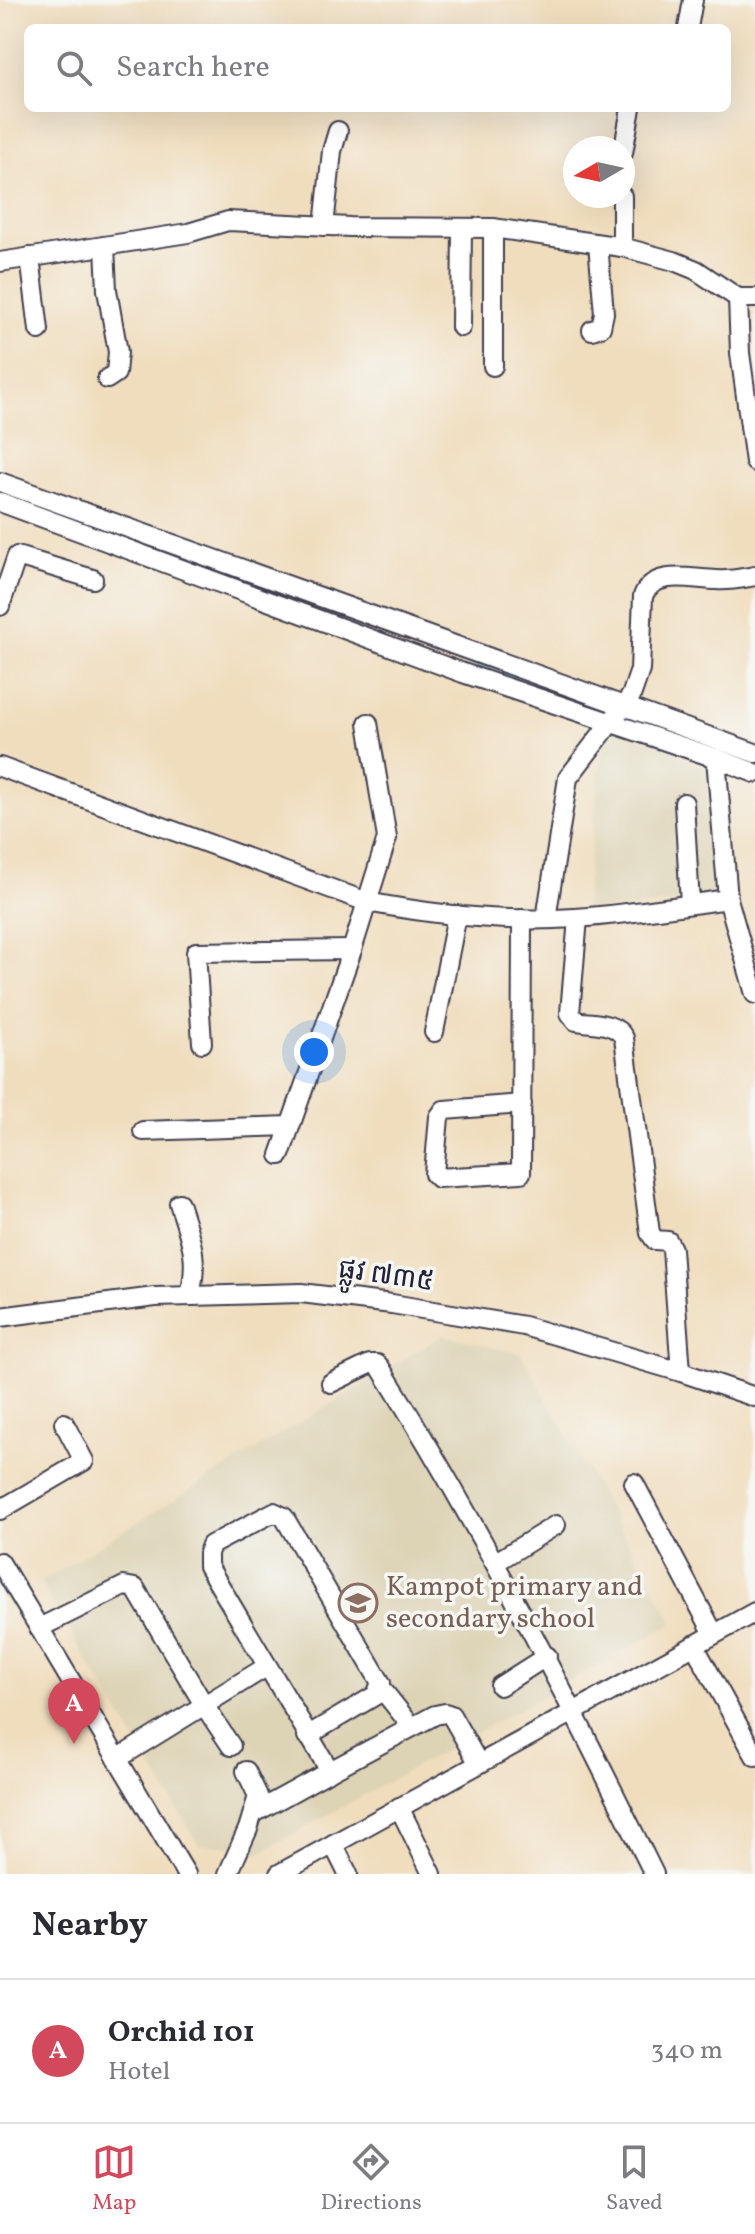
<!DOCTYPE html>
<html lang="en">
<head>
<meta charset="utf-8">
<style>
  :root { --surface:#fff; --page:#f2f2f3; --text:#2b2b33; --muted:#7c7c81; --line:#e1e1e2; --accent:#d1495b }
  body { margin:0; font-family:Vollkorn,"Noto Sans Khmer",serif; background:var(--page); color:var(--text) }
  .compass { position:absolute; left:563px; top:136px; width:72px; height:72px; border-radius:50%; background:var(--surface); box-shadow:0 8px 32px #0002; rotate:261deg }
  .you { position:absolute; left:314px; top:1052px; width:28px; height:28px; margin:-20px; border:6px solid #fff; border-radius:50%; background:#1a73e8; box-shadow:0 0 0 12px #1a73e833 }
  .badge { display:grid; place-items:center; width:52px; height:52px; border-radius:50%; background:var(--accent); color:#fff; font-size:26px; font-weight:700 }
  .pin { position:absolute; translate:-50% -66px; filter:drop-shadow(0 2px 4px #0008) }
  .pin::after { content:''; position:absolute; top:42px; width:28px; height:24px; background:inherit; clip-path:polygon(0 0,100% 0,50% 100%) }
  .list { margin:0; padding:0; list-style:none }
  h2 { display:flex; justify-content:space-between; align-items:center; height:104px; margin:0; padding:0 32px; font-size:34px }
  h2 small { font-size:26px; font-weight:400; color:var(--muted) }
  .list li { display:grid; grid-template-columns:52px 1fr auto; gap:24px; align-items:center; box-sizing:border-box; height:144px; padding:0 32px; border-top:2px solid var(--line) }
  .list b { display:block; font-size:30px; white-space:nowrap }
  .list p { margin:0; font-size:26px; white-space:nowrap; color:var(--muted) }
  .list em { font-size:26px; font-style:normal; color:var(--muted) }
  .icon { flex:none; width:44px; height:44px; fill:none; stroke:currentColor; stroke-width:2; stroke-linecap:round; stroke-linejoin:round }
  .map { position:relative; flex:none; width:755px; height:1874px; overflow:hidden }
  .search { position:absolute; background:var(--surface); box-shadow:0 8px 32px #0002; left:24px; right:24px; top:24px; height:88px; display:flex; align-items:center; gap:20px; box-sizing:border-box; padding:0 28px; border-radius:12px; color:var(--muted); font-size:30px }
  .sheet { height:248px; background:var(--surface) }
  nav { display:flex; justify-content:space-around; align-items:center; box-sizing:border-box; height:112px; border-top:2px solid var(--line); background:var(--surface); font-size:22px; color:var(--muted) }
  nav a { display:grid; justify-items:center; gap:4px }
  nav .on { color:var(--accent) }
  .map>svg:first-child { display:block }
  .built { fill:#ddd3b5 }
  .lines { fill:none; stroke-linecap:round; stroke-linejoin:round }
  .stream { stroke:#4cb1cb; stroke-width:4 }
  .minor-casing { stroke:#413e4e; stroke-width:22 }
  .minor { stroke:#fff; stroke-width:18 }
  .labels { text-anchor:middle; dominant-baseline:central; stroke-width:7; stroke-linejoin:round; paint-order:stroke }
  .street-label { font-size:28px; fill:#22223b; stroke:#f6f6f2 }
  .education-label { font-size:28px; fill:#785e54; stroke:#f6f6f2; text-anchor:start }
</style>
</head>
<body>
<div class="map">
<svg width="755" height="1874" viewBox="0 0 755 1874">
  <rect width="100%" height="100%" fill="#f6f6f2"/>
  <filter id="ink" filterUnits="userSpaceOnUse"><feTurbulence type="fractalNoise" baseFrequency=".0125" numOctaves="2"/><feDisplacementMap in="SourceGraphic" scale="16" xChannelSelector="R" yChannelSelector="G"/><feConvolveMatrix kernelMatrix="1 2 1 2 8 2 1 2 1" color-interpolation-filters="sRGB"/></filter>
  <filter id="wash" filterUnits="userSpaceOnUse"><feTurbulence type="fractalNoise" baseFrequency=".006" numOctaves="4" result="noise"/><feDisplacementMap in="SourceGraphic" scale="32" xChannelSelector="R" yChannelSelector="G"/><feGaussianBlur stdDeviation="1.8" result="paint"/><feColorMatrix in="noise" values="0 0 0 0 0 0 0 0 0 0 0 0 0 0 0 0 0 1.4 0 .05"/><feComposite in="paint" operator="in"/></filter>
  <g filter="url(#wash)">
    <rect width="100%" height="100%" fill="#f0ddbd"/>
    <!-- built -->
    <g class="built">
      <path d="M615,729L706,758L718,897L584,913L602,746Z"/>
      <path d="M443,1335L521,1354L674,1623L254,1856L225,1845H199L40,1582Z"/>
    </g>
    <g class="lines">
      <!-- stream -->
      <path class="stream" d="M47,510L611,713"/>
    </g>
  </g>
  <g filter="url(#ink)">
    <g class="lines">
      <!-- minor casing -->
      <g class="minor-casing">
        <g id="minor">
          <path d="M688,28L693,0"/>
          <path d="M623,153L631,108"/>
          <path d="M324,226L332,151L338,131"/>
          <path d="M493,228V366"/>
          <path d="M105,246L107,290L118,352L116,373L107,379"/>
          <path d="M622,247V196"/>
          <path d="M30,257L39,330"/>
          <path d="M0,262L188,233L228,221L350,227L493,228L622,247L674,261L696,270L738,298H755"/>
          <path d="M738,298L740,353L755,462"/>
          <path d="M461,327L462,228"/>
          <path d="M592,330L601,327L604,313L598,244"/>
          <path d="M0,482L755,753"/>
          <path d="M0,502L463,673L716,758"/>
          <path d="M0,606L17,556L93,579"/>
          <path d="M0,767L367,902C435,915 506,923 575,918C626,915 678,906 728,899L755,994"/>
          <path d="M684,803L690,904"/>
          <path d="M728,899L716,758L755,773"/>
          <path d="M578,918L570,1013L576,1021C593,1024 616,1022 624,1038L650,1233L655,1240L668,1241L672,1249L681,1372"/>
          <path d="M522,919L521,1173L438,1178L434,1174L439,1117L444,1110L522,1104"/>
          <path d="M546,919L568,778L631,696L640,670L643,596C654,568 693,580 717,580C730,581 743,578 755,576"/>
          <path d="M434,1032L457,915"/>
          <path d="M202,1043L196,952L352,950"/>
          <path d="M143,1131L290,1126"/>
          <path d="M280,1155L352,950L387,838L368,723"/>
          <path d="M179,1203C191,1241 199,1256 190,1296"/>
          <path d="M0,1317L155,1297L301,1293L392,1304L524,1326L681,1372L755,1397"/>
          <path d="M331,1383L370,1364H377L380,1367C483,1531 569,1701 654,1874"/>
          <path d="M634,1483L714,1634"/>
          <path d="M0,1510L84,1461L64,1423"/>
          <path d="M0,1562L186,1874"/>
          <path d="M496,1562L556,1525"/>
          <path d="M39,1628L124,1586L135,1588L204,1705L231,1746"/>
          <path d="M694,1645L755,1756"/>
          <path d="M500,1686L547,1656"/>
          <path d="M381,1688L412,1727"/>
          <path d="M307,1736L376,1695L381,1683L284,1517L274,1512L211,1545L208,1553V1566L330,1771L435,1715L445,1713L451,1715L479,1764"/>
          <path d="M117,1759L266,1667"/>
          <path d="M399,1807L432,1874"/>
          <path d="M254,1813L330,1771"/>
          <path d="M333,1844L348,1874"/>
          <path d="M228,1874L248,1829L258,1796L246,1771"/>
          <path d="M279,1874L755,1612"/>
        </g>
      </g>
      <!-- minor -->
      <use href="#minor" class="minor"/>
    </g>
  </g>
  <!-- icons -->
  <defs>
    <g id="school-ring" transform="scale(2)"><circle r="9.5" fill="#f6f6f2" stroke="#8d6e63" stroke-width="1.5"/><path d="M0-5L7-2L0 1L-7-2ZM-4 1L0 2.5L4 1V4Q0 6-4 4Z" fill="#8d6e63"/></g>
  </defs>
  <g fill-rule="evenodd">
    <use href="#school-ring" x="358" y="1603"/>
  </g>
  <g class="labels">
    <!-- street labels -->
    <g class="street-label">
      <text transform="translate(386 1276) rotate(8)">ផ្លូវ ៧៣៥</text>
    </g>
    <!-- education labels -->
    <g class="education-label">
      <text x="386" y="1587">Kampot primary and<tspan x="386" dy="32">secondary school</tspan></text>
    </g>
  </g>
</svg>
<svg class="compass" viewBox="-18 -18 36 36"><path d="M0-13l5 13h-10z" fill="#e53935"/><path d="M0 13l5-13h-10z" fill="#7c7c81"/></svg>
<div class="you"></div>
<div class="pin badge" style="left:74px;top:1744px">A</div>
<div class="search"><svg class="icon" aria-label="search" viewBox="0 0 24 24"><circle cx="10" cy="10" r="6"/><path d="M15 15l6 6"/></svg>Search here</div>
</div>
<section class="sheet">
<h2>Nearby<small></small></h2>
<ul class="list">
<li><span class="badge">A</span><div><b>Orchid 101</b><p>Hotel</p></div><em>340 m</em></li>
</ul>
</section>
<nav>
<a class="on"><svg class="icon" aria-label="map" viewBox="0 0 24 24"><path d="M3 6l6-2 6 2 6-2v14l-6 2-6-2-6 2zM9 4v14M15 6v14"/></svg>Map</a>
<a><svg class="icon" aria-label="directions" viewBox="0 0 24 24"><path d="M12 3l9 9-9 9-9-9zM9 14v-3h6M13 9l2 2-2 2"/></svg>Directions</a>
<a><svg class="icon" aria-label="saved" viewBox="0 0 24 24"><path d="M7 4h10v16l-5-4-5 4z"/></svg>Saved</a>
</nav>
</body>
</html>
